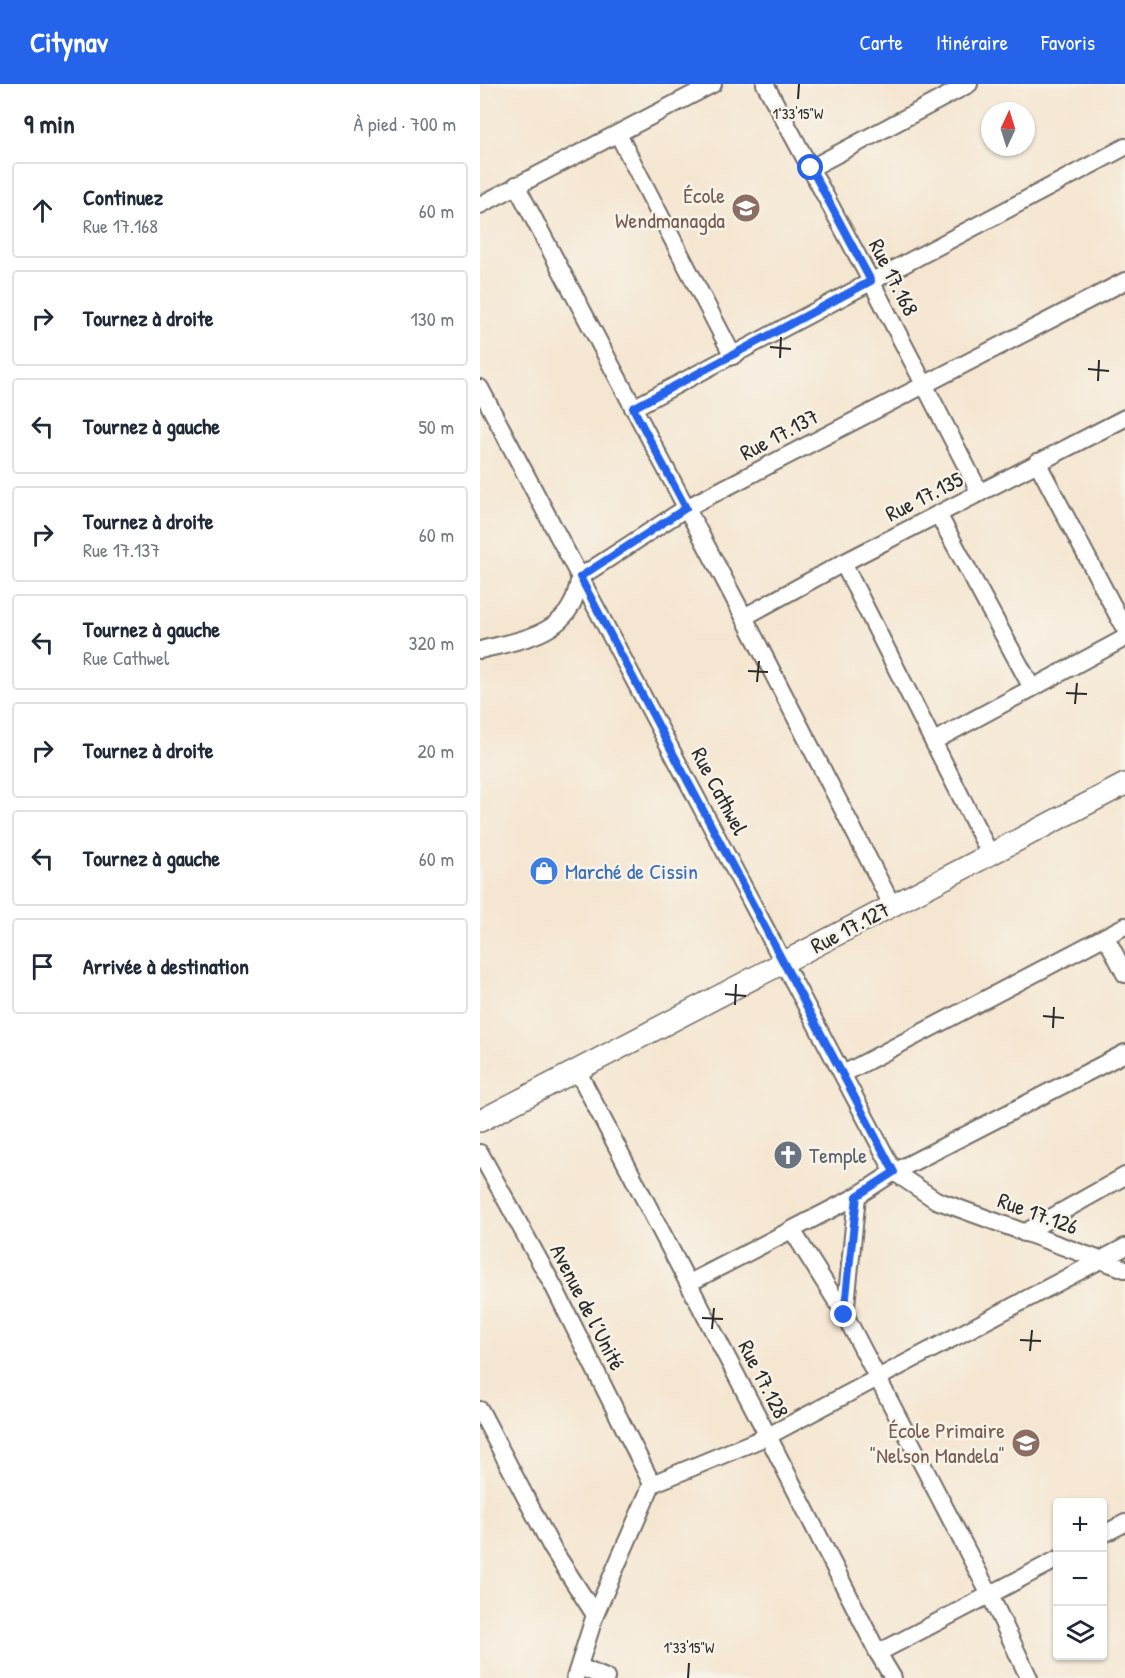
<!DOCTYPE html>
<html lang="fr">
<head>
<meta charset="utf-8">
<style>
  :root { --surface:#fff; --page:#f2f2f3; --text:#1f2937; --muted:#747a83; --line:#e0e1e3; --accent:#2563eb }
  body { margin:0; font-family:"Patrick Hand",sans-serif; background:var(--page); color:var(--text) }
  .controls { position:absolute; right:18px; bottom:18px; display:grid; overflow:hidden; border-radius:6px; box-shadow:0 2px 4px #0004 }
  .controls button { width:54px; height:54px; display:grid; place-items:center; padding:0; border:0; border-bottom:2px solid var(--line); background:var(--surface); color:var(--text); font:30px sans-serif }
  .compass { position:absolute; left:501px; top:18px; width:54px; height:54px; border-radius:50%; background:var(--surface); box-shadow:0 2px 4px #0004; rotate:4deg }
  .stop { position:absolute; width:18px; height:18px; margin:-14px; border:4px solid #2563eb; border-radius:50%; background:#fff }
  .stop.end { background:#2563eb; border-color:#fff; box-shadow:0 2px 6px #0008 }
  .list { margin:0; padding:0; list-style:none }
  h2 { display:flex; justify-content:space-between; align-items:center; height:78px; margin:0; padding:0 24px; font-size:26px }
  h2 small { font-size:20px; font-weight:400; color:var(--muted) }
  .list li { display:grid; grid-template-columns:39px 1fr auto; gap:18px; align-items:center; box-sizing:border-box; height:96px; margin:0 12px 12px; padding:0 12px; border:2px solid var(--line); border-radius:6px }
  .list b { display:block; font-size:22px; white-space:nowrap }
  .list p { margin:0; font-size:20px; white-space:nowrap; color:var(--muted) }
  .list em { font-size:20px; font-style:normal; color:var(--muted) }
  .icon { flex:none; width:33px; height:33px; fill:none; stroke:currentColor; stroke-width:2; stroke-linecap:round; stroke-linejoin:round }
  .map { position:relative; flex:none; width:645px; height:1594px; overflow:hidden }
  header { display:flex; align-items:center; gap:36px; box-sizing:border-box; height:84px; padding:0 30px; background:var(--accent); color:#fff }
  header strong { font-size:28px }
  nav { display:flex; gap:33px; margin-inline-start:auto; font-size:21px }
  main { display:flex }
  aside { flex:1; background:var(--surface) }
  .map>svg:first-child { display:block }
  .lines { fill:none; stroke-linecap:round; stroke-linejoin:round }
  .minor-casing { stroke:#726c65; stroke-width:20 }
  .tertiary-casing { stroke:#726c65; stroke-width:24 }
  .minor { stroke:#fff; stroke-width:16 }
  .tertiary { stroke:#fff; stroke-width:21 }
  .route { stroke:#2563eb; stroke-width:8 }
  .ticks { fill:none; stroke:#2b2b2b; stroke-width:2 }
  .labels { text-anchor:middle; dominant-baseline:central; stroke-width:5; stroke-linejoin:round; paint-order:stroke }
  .education-label { font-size:22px; fill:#785e54; stroke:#f7f3e8; text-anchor:end }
  .street-label { font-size:22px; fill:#2b2b2b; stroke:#f7f3e8 }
  .shop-label { font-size:22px; fill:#366cbe; stroke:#f7f3e8; text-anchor:start }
  .worship-label { font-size:22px; fill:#5b616d; stroke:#f7f3e8; text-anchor:start }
  .ticks-label { font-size:15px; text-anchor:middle; fill:#2b2b2b; stroke:#f7f3e8; stroke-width:5; stroke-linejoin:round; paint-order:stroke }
</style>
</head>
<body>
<header>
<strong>Citynav</strong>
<nav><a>Carte</a><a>Itinéraire</a><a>Favoris</a></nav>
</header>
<main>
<aside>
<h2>9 min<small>À pied · 700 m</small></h2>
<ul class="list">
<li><svg class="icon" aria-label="ahead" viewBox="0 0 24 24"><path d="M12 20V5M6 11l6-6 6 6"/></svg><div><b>Continuez</b><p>Rue 17.168</p></div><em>60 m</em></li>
<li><svg class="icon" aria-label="right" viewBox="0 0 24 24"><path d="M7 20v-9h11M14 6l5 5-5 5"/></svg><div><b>Tournez à droite</b></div><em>130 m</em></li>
<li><svg class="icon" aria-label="left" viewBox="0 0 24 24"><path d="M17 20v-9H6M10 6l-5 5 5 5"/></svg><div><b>Tournez à gauche</b></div><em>50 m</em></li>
<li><svg class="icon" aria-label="right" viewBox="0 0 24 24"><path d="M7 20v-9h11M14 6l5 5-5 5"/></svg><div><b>Tournez à droite</b><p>Rue 17.137</p></div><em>60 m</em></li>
<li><svg class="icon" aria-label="left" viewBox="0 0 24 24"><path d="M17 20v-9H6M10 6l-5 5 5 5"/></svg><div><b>Tournez à gauche</b><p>Rue Cathwel</p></div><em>320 m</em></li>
<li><svg class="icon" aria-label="right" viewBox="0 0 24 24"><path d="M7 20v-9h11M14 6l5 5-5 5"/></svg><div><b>Tournez à droite</b></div><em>20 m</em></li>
<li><svg class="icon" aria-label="left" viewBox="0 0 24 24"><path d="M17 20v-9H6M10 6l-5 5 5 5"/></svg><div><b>Tournez à gauche</b></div><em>60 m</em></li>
<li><svg class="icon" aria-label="arrive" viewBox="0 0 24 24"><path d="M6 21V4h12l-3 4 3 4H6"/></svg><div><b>Arrivée à destination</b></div></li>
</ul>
</aside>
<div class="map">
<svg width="645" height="1594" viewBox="0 0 645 1594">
  <rect width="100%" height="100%" fill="#f7f3e8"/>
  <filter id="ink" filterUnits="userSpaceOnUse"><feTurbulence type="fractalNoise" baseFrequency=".0167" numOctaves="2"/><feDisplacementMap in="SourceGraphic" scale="12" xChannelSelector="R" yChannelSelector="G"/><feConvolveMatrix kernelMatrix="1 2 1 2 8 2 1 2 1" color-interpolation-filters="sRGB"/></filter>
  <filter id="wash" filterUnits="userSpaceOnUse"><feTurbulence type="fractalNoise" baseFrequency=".008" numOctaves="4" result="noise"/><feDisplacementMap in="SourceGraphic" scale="24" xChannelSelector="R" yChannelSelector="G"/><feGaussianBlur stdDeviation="1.35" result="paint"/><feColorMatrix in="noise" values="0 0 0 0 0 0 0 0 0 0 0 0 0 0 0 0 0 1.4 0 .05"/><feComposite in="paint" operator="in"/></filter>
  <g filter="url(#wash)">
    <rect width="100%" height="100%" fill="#f5e6d1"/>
  </g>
  <g filter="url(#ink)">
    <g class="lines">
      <!-- minor casing -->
      <g class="minor-casing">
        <g id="minor">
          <path d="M285,0L391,197L500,409"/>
          <path d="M138,50L253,272"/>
          <path d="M331,84L489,0"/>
          <path d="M36,101L264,533L412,821"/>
          <path d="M0,121L233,0"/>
          <path d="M0,304L414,1088L456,1116L645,1185"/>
          <path d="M153,324L645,63"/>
          <path d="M557,378L645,545"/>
          <path d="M458,430L552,604"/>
          <path d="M363,479L510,770"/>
          <path d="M264,533L363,479L645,334"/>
          <path d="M0,566C31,558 76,553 92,520C96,512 98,502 100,493L206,424L645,197"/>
          <path d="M454,657L645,554"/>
          <path d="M626,853L645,890"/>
          <path d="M97,986L288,1352L398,1569L413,1594"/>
          <path d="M363,990L645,842"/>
          <path d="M0,1069L75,1205L172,1400"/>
          <path d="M312,1146L365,1231L510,1511L549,1594"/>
          <path d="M544,1149L645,1092"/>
          <path d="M209,1199L377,1112L414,1088L645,969"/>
          <path d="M365,1231L377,1112"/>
          <path d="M0,1326L72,1464L115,1531"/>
          <path d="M622,1451L645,1439"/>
          <path d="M398,1569L578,1475"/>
          <path d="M100,1583L126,1594"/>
          <path d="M95,1594L115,1531L172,1400L288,1352L645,1163"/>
        </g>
      </g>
      <!-- tertiary casing -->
      <g class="tertiary-casing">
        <path id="tertiary" d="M0,1037L645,700"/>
      </g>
      <!-- minor -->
      <use href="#minor" class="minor"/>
      <!-- tertiary -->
      <use href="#tertiary" class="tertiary"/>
    </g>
  </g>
  <g class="lines" filter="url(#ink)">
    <!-- route -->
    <path class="route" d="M331,84L391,197L153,324L206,424L100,493L414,1088L377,1112L364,1231"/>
  </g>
  <!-- ticks -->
  <path class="ticks" d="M318,15L319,0M290,263L311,265M300,274L301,253M608,285L629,287M618,297L619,276M268,587L288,588M277,598L279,577M586,609L607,610M595,620L597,599M245,910L266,912M255,921L256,900M563,932L584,934M573,944L574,923M222,1234L243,1235M232,1245L234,1224M540,1256L561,1257M550,1267L552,1246M208,1594L209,1579"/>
  <!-- icons -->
  <defs>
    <g id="school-disc" transform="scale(1.5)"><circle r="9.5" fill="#8d6e63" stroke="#f7f3e8"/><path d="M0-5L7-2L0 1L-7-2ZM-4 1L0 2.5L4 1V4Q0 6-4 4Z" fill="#fff"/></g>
    <g id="shop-disc" transform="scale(1.5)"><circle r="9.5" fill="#3f7fe0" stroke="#f7f3e8"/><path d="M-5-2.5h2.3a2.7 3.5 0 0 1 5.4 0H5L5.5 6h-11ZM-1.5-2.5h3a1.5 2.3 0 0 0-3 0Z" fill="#fff"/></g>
    <g id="church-disc" transform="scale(1.5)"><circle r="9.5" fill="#6b7280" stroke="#f7f3e8"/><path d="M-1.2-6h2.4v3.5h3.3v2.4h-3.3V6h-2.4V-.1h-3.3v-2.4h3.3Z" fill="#fff"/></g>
  </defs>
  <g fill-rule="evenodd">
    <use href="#school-disc" x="266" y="124"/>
    <use href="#shop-disc" x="64" y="787"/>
    <use href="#church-disc" x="308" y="1071"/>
    <use href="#school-disc" x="546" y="1359"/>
  </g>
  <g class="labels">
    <!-- education labels -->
    <g class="education-label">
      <text x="245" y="111">École<tspan x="245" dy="25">Wendmanagda</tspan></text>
      <text x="525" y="1346">École Primaire<tspan x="525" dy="25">"Nelson Mandela"</tspan></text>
    </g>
    <!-- street labels -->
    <g class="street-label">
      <text transform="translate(414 193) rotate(63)">Rue 17.168</text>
      <text transform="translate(299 350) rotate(-28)">Rue 17.137</text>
      <text transform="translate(444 412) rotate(-27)">Rue 17.135</text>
      <text transform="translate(240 707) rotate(62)">Rue Cathwel</text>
      <text transform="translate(370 843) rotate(-28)">Rue 17.127</text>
      <text transform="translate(558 1129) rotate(20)">Rue 17.126</text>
      <text transform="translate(108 1223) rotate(63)">Avenue de l´Unité</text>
      <text transform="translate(284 1295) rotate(63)">Rue 17.128</text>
    </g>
    <!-- shop labels -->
    <g class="shop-label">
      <text x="85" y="787">Marché de Cissin</text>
    </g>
    <!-- worship labels -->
    <g class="worship-label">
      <text x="329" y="1071">Temple</text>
    </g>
  </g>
  <g class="ticks-label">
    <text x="318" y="35">1°33'15"W</text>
    <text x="209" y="1569">1°33'15"W</text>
  </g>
</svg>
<div class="controls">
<button>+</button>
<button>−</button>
<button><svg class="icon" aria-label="layers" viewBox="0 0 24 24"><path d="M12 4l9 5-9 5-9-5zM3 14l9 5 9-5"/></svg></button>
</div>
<svg class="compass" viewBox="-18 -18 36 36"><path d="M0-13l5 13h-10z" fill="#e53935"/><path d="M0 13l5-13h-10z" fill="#747a83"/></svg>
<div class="stop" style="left:331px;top:84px"></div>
<div class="stop end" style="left:364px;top:1231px"></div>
</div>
</main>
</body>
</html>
